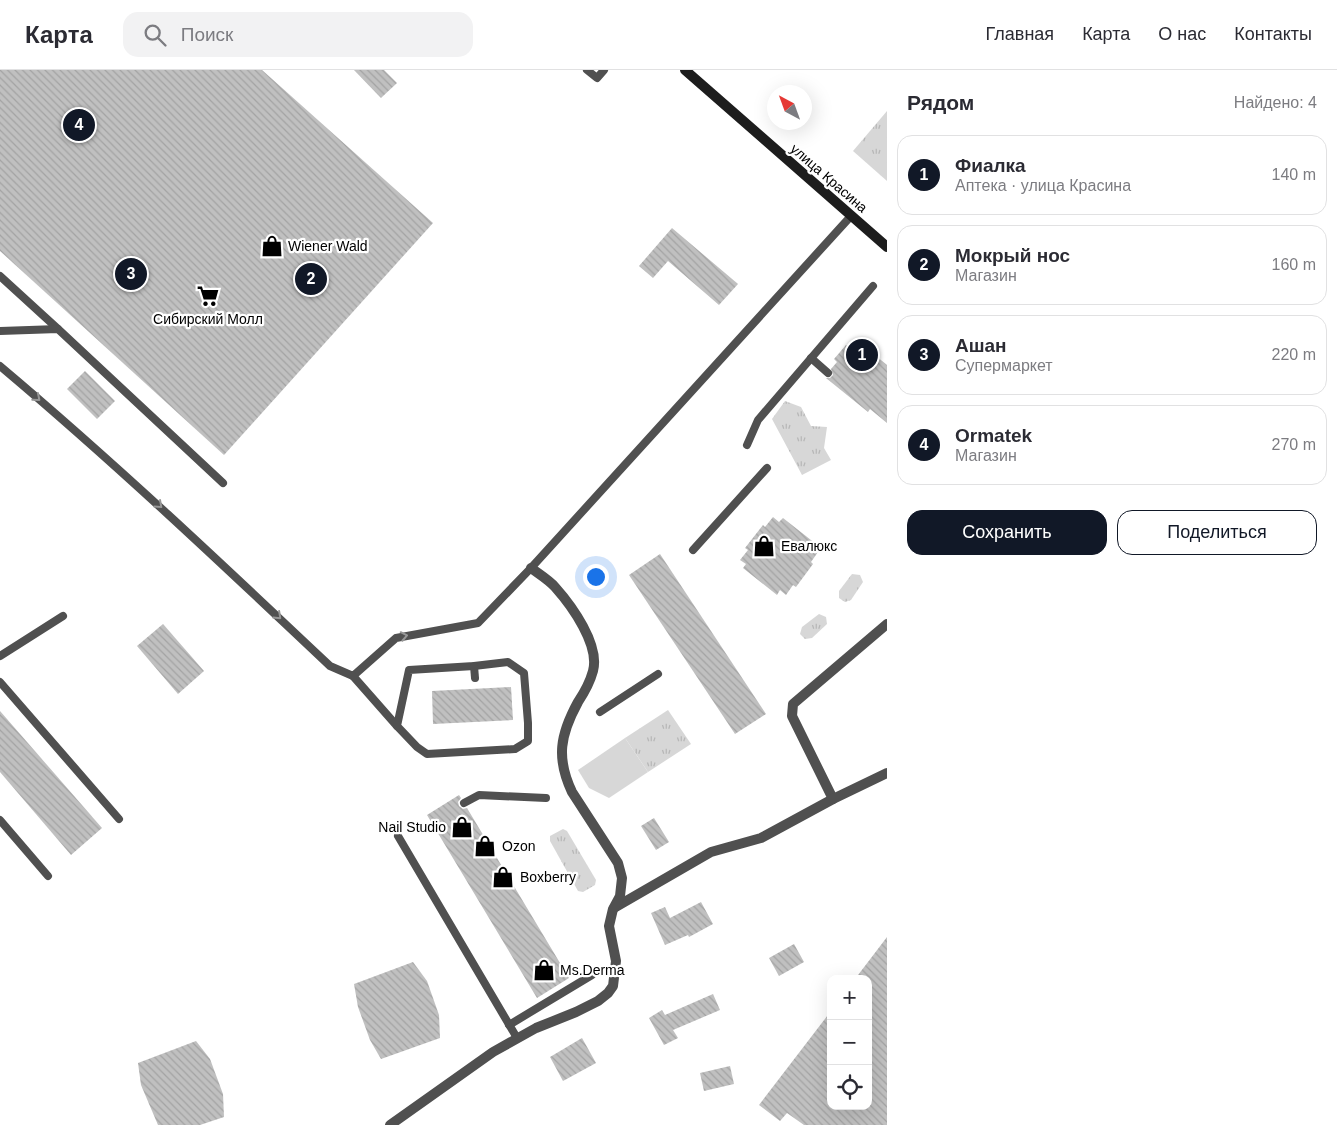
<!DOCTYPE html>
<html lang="ru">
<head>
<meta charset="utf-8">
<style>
  :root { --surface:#fff; --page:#f2f2f3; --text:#2b2b33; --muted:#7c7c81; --line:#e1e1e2; --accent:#111827 }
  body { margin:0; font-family:Arial,sans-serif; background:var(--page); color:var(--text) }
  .controls { position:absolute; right:15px; bottom:15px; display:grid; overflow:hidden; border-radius:10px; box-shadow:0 5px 20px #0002 }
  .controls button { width:45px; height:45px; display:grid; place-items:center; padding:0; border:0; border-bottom:1px solid var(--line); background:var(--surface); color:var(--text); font:25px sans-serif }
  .compass { position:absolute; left:767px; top:15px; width:45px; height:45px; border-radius:50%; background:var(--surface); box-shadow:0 5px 20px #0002; rotate:319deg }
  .you { position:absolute; left:595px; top:506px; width:18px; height:18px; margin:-12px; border:4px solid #fff; border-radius:50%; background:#1a73e8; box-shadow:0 0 0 8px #1a73e833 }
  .badge { display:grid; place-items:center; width:32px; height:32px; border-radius:50%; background:var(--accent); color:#fff; font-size:16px; font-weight:700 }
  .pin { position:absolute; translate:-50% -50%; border:2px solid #fff; box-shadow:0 1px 5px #0006 }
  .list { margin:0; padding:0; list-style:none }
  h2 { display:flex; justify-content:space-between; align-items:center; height:65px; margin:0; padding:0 20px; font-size:21px }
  h2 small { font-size:16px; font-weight:400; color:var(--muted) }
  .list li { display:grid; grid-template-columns:32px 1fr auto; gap:15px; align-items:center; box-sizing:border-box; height:80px; margin:0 10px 10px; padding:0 10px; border:1px solid var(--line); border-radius:15px }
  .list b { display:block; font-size:19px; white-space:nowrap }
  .list p { margin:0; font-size:16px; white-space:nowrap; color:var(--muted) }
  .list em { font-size:16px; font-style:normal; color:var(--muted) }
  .actions { display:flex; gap:10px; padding:15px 20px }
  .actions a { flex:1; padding:11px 0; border:1px solid var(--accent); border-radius:15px; text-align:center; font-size:18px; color:var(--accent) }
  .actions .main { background:var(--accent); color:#fff }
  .icon { flex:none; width:28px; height:28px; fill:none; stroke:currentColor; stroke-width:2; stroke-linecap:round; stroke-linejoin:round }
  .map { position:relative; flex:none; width:887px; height:1055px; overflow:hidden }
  header { display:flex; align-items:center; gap:30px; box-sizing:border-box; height:70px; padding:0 25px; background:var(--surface); border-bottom:1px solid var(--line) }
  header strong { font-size:24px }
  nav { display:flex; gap:28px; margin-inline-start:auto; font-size:18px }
  .search { width:350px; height:45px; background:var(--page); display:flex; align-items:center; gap:12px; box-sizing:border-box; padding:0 18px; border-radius:15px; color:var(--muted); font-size:19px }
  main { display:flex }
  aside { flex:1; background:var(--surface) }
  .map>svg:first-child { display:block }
  .grass { fill:#d7d7d7 }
  .park { fill:url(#park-tufts) }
  .building { fill:url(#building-back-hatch) }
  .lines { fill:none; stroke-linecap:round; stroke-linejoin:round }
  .lane { stroke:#505050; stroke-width:8 }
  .street { stroke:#505050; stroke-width:10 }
  .secondary { stroke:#1d1d1d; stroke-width:10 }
  .oneway { stroke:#969696 }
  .labels { text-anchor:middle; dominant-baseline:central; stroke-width:4.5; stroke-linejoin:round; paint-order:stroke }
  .street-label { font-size:14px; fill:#000; stroke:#fff }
  .poi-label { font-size:14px; fill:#000; stroke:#fff; text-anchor:start }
</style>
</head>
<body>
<header>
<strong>Карта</strong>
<div class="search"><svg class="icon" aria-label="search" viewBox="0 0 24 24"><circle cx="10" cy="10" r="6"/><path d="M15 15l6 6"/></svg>Поиск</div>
<nav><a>Главная</a><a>Карта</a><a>О нас</a><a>Контакты</a></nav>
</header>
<main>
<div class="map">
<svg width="887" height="1055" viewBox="0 0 887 1055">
  <defs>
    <pattern id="park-tufts" width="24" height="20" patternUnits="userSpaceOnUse" patternTransform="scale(1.25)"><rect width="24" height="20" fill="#d7d7d7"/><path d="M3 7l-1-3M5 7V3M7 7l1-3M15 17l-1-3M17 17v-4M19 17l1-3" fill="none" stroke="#b7b7b7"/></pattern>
    <pattern id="building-back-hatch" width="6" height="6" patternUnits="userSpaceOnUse" patternTransform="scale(1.25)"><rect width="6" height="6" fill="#c0c0c0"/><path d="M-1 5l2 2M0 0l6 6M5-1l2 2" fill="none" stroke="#a3a3a3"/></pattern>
  </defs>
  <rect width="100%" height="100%" fill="#fff"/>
  <!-- grass -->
  <path class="grass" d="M625,668L648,702L609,728L589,718L578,700Z"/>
  <!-- park -->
  <g class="park">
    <path d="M887,41V111L853,81Z"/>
    <path d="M785,331L801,337L811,356L827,357L824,378L831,390L802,405L772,349Z"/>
    <path d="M852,504L860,505L863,512L851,530L845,532L839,528V521Z"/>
    <path d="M819,544L826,547L827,554L812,568L805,569L800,564L802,557Z"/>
    <path d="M668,640L691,674L648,702L625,668Z"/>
    <path d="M563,759L567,761L596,810L595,815L583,822L578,821L550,771V766Z"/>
  </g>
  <!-- building -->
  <g class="building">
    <path d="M0,0H262L433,153L224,385L0,181Z"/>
    <path d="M354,0H384L397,13L381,28Z"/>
    <path d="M672,158L738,214L719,235L668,191L653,208L639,196Z"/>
    <path d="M855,269L887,295V353L870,339L868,342L826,308H830L833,305L831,299L837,292L834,289L846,275L849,277Z"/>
    <path d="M85,301L115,331L97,349L67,319Z"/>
    <path d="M773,447L779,452L783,448L816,474L813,478L818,482L811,492L813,494L796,517L793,515L786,525L780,520L777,525L743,498L746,494L740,490L748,480L745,478L763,455L765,457Z"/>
    <path d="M660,484L766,644L735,664L629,505Z"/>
    <path d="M163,554L204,601L178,624L137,576Z"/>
    <path d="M511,617L513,650L433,654L432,621Z"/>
    <path d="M0,641L102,758L71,785L0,702Z"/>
    <path d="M459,725L461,728L458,732L459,736L463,739L467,738L569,908L537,928L427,745Z"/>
    <path d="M654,748L669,772L656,780L641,756Z"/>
    <path d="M701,832L713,854L689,867L688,865L665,875L651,843L665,837L670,848Z"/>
    <path d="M887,867V1055H804L787,1043L780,1051L759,1035L831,941V1036H868V909H855Z"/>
    <path d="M794,874L804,892L779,906L769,888Z"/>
    <path d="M413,892L427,911L439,945L440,968L381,989L370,970L358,937L354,914Z"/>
    <path d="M713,924L720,940L673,960L678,968L664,975L649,948L662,940L665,945Z"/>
    <path d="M582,968L596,993L563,1011L550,987Z"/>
    <path d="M196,971L210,989L223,1024L224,1047L200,1055H158L141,1015L138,993Z"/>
    <path d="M730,996L734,1014L704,1021L700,1003Z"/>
  </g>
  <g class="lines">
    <!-- lane -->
    <g class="lane">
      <path d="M587,0L597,8L604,0"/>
      <path d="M0,206L58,259"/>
      <path d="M0,261L58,259L223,413"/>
      <path d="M811,288L828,303"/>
      <path d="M0,296C114,392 222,494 330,596L353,606L396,568L478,553L531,498L851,146"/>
      <path d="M747,375L758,350L873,216"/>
      <path d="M693,480L767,398"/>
      <path d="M0,586L63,546"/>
      <path d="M508,592L524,603L528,653V671L515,679L427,684L417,677L397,656L409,600L474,596Z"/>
      <path d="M474,596L475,608"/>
      <path d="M353,606L397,656"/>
      <path d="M0,612L119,749"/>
      <path d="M600,642L658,604"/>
      <path d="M464,733L479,725L546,728"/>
      <path d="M0,750L48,806"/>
      <path d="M398,766L517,968"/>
      <path d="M509,955L592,905"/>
    </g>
    <!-- street -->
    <g class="street">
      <path d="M833,729L792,646L793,634L887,554"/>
      <path d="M614,838L711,782L761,768L833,729L887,703"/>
      <path d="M390,1055L493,982L536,958L576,942L598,931L608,923L613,916L616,891L609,856L613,839L620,826L622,808L618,793L572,722C556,688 560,665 578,632C584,623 590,612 593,601C600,575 572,536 555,517C549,510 539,504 531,498"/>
    </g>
    <!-- secondary -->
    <path class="secondary" d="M685,0L887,177"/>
  </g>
  <!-- one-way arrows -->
  <defs><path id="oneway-chevron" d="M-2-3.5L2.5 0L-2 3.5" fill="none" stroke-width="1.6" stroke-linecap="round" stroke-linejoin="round" transform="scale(1.25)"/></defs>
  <g class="oneway">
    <use href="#oneway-chevron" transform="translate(37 328) rotate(40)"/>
    <use href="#oneway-chevron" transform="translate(159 435) rotate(42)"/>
    <use href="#oneway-chevron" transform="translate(278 546) rotate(43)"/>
    <use href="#oneway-chevron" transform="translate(404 566) rotate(-11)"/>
  </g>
  <!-- icons -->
  <defs>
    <g id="shop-bare" transform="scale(1.725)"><path d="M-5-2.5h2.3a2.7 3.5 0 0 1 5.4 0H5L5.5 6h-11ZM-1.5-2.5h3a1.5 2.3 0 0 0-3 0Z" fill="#000" stroke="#fff" stroke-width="2.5" paint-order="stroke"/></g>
    <g id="supermarket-bare" transform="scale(1.725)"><path d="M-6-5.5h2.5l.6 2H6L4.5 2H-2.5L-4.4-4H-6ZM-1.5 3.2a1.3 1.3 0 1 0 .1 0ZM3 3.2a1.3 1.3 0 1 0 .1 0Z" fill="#000" stroke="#fff" stroke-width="2.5" paint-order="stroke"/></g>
  </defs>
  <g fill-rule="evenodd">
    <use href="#shop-bare" x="272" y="176"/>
    <use href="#supermarket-bare" x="208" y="226"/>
    <use href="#shop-bare" x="764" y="476"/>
    <use href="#shop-bare" x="462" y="757"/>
    <use href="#shop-bare" x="485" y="776"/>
    <use href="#shop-bare" x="503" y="807"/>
    <use href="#shop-bare" x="544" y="900"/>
  </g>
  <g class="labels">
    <!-- street labels -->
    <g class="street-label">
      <text transform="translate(829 108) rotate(41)">улица Красина</text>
    </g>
    <!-- poi labels -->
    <g class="poi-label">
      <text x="288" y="176">Wiener Wald</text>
      <text x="208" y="249" text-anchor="middle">Сибирский Молл</text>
      <text x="781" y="476">Евалюкс</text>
      <text x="446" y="757" text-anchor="end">Nail Studio</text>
      <text x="502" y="776">Ozon</text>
      <text x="520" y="807">Boxberry</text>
      <text x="560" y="900">Ms.Derma</text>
    </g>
  </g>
</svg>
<div class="controls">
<button>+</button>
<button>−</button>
<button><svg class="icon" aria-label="locate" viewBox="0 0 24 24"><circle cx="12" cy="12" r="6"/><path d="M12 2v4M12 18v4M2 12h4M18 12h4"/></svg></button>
</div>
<svg class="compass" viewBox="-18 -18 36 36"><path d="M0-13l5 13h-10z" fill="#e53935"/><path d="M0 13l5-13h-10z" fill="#7c7c81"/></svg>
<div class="you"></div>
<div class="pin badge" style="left:862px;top:285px">1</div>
<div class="pin badge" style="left:311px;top:209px">2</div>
<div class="pin badge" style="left:131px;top:204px">3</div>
<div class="pin badge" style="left:79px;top:55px">4</div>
</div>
<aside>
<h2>Рядом<small>Найдено: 4</small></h2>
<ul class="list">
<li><span class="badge">1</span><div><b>Фиалка</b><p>Аптека · улица Красина</p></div><em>140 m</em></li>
<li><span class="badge">2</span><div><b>Мокрый нос</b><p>Магазин</p></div><em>160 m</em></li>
<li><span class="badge">3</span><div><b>Ашан</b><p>Супермаркет</p></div><em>220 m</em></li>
<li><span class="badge">4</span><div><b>Ormatek</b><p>Магазин</p></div><em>270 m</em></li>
</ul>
<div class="actions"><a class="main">Сохранить</a><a>Поделиться</a></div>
</aside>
</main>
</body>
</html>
